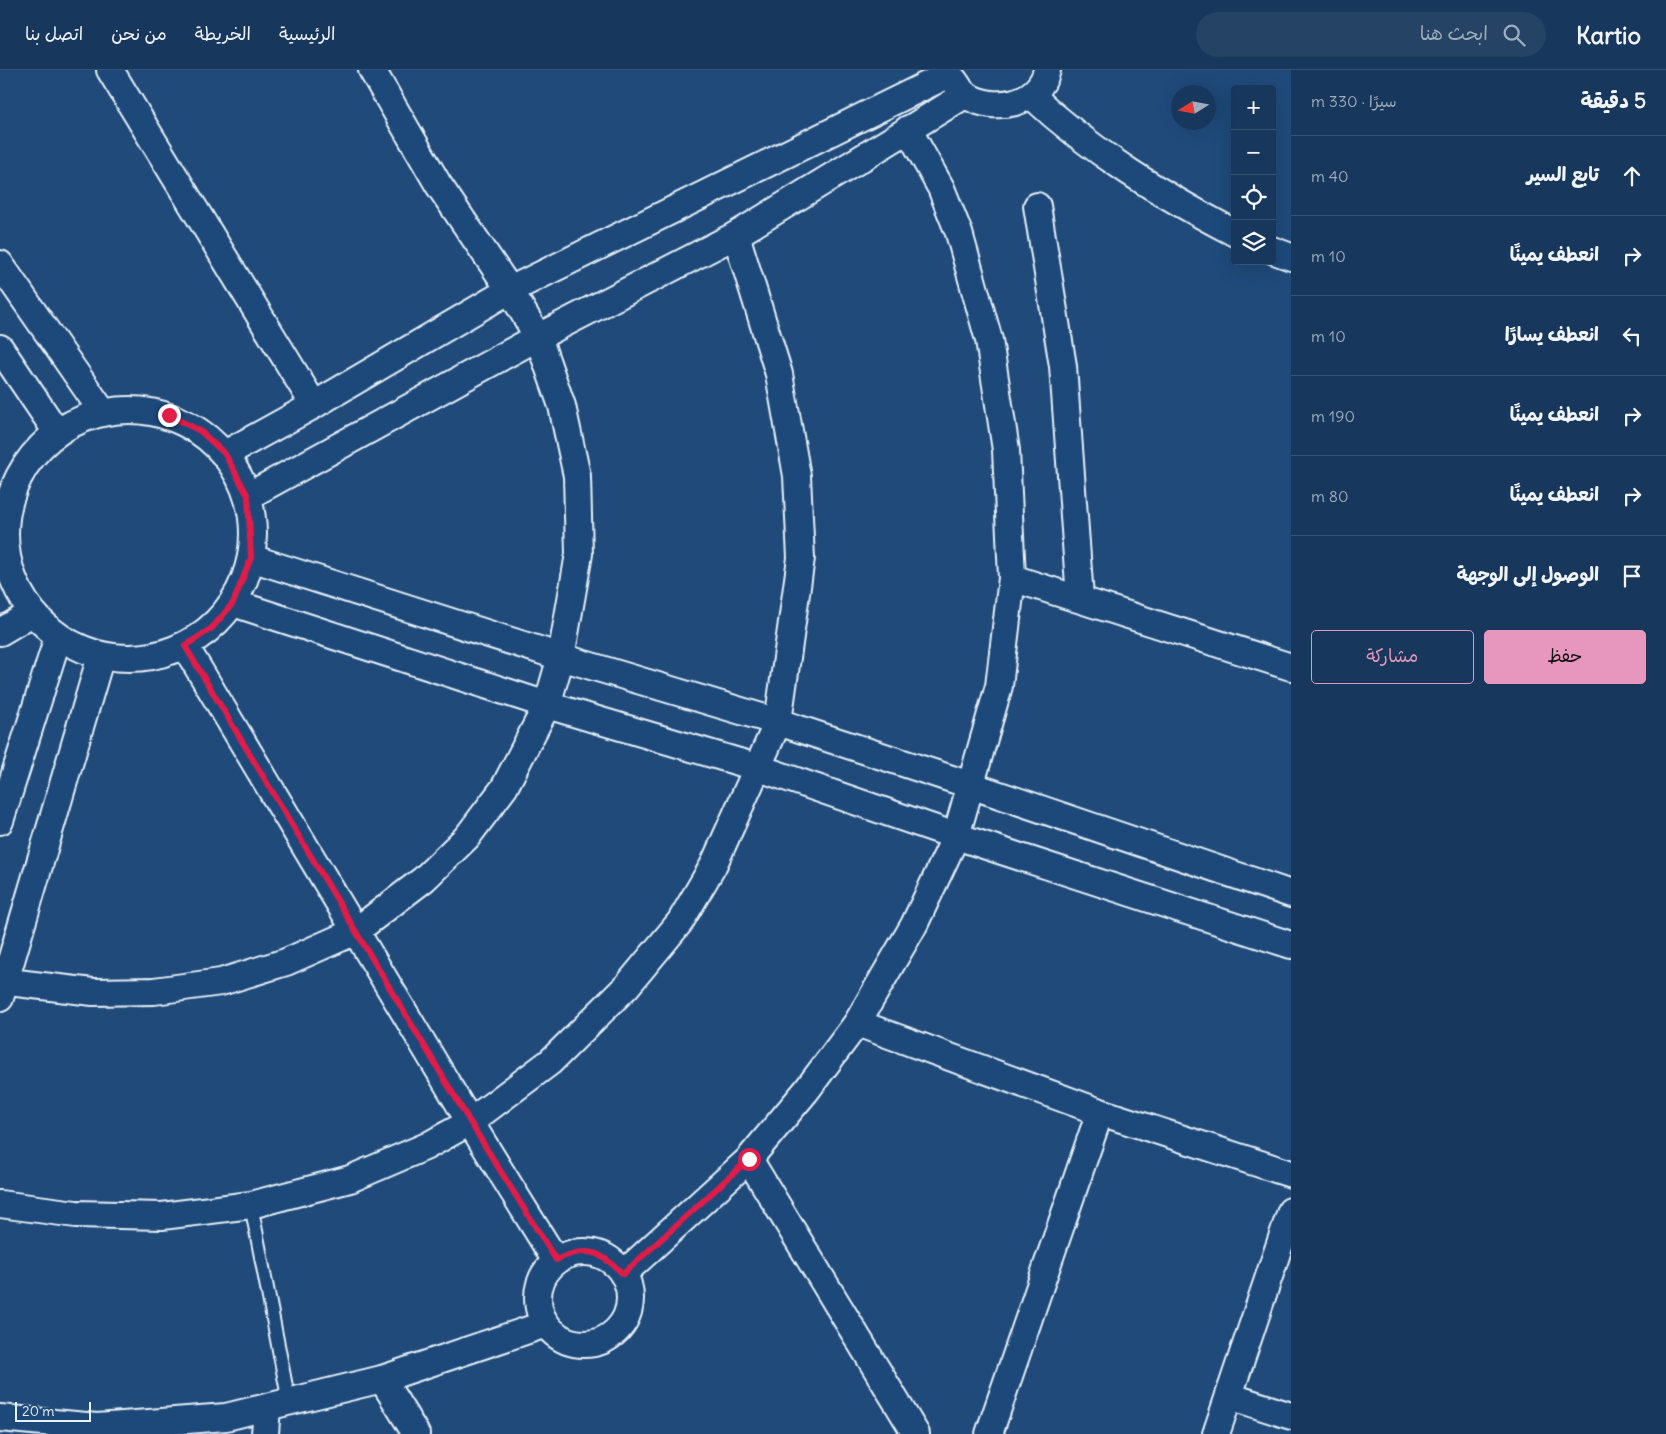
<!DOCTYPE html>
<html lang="ar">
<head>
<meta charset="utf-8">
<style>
  :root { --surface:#17385c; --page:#244365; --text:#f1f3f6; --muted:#9eacbb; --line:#365272; --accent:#e797bd }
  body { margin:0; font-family:Delius,"Playpen Sans Arabic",sans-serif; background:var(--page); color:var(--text); direction:rtl }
  .controls { position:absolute; right:15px; top:15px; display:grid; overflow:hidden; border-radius:5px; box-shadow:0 5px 20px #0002 }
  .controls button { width:45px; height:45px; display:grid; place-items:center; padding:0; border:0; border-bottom:1px solid var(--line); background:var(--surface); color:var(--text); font:25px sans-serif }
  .compass { position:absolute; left:1171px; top:15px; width:45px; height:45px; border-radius:50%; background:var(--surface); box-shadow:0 5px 20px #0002; rotate:259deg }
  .scale { position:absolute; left:15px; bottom:12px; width:76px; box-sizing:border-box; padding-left:5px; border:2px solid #e8f1f8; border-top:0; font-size:14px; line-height:18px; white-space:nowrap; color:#e8f1f8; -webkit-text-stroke:4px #1f4a7a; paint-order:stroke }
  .stop { position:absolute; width:15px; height:15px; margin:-11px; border:4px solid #e11d48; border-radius:50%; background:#fff }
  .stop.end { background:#e11d48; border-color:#fff; box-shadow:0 1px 5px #0008 }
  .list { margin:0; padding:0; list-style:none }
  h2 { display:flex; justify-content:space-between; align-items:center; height:65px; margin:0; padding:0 20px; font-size:21px }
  h2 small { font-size:16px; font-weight:400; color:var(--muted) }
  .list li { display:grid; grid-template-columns:32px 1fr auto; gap:15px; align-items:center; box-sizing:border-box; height:80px; padding:0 20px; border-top:1px solid var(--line) }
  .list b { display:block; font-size:19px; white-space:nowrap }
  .list em { font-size:16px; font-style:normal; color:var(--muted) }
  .actions { display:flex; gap:10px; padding:15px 20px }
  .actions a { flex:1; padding:11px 0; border:1px solid var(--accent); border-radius:5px; text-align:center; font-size:18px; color:var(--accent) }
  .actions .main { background:var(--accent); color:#111 }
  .icon { flex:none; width:28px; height:28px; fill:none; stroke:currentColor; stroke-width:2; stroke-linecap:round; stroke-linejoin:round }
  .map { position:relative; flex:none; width:1291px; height:1364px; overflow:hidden; direction:ltr }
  header { display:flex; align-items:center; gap:30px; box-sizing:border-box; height:70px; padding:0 25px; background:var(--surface); border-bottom:1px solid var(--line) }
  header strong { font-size:24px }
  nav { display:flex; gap:28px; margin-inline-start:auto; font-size:18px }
  .search { width:350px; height:45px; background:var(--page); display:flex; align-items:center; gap:12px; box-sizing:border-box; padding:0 18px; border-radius:28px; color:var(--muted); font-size:19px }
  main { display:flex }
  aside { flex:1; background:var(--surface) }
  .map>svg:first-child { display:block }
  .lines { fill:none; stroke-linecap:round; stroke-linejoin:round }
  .lane-casing { stroke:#e8f1f8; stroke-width:16 }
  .street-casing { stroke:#e8f1f8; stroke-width:30 }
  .lane { stroke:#1f4a7a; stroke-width:12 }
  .street { stroke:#1f4a7a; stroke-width:26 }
  .route { stroke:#e11d48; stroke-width:6 }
</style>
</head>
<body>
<header>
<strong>Kartio</strong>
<div class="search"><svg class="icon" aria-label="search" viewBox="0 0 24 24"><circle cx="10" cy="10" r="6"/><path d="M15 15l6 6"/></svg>ابحث هنا</div>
<nav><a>الرئيسية</a><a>الخريطة</a><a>من نحن</a><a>اتصل بنا</a></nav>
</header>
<main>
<aside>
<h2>5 دقيقة<small>سيرًا · 330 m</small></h2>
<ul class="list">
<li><svg class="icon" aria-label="ahead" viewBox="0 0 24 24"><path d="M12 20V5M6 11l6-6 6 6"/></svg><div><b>تابع السير</b></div><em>40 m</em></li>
<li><svg class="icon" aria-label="right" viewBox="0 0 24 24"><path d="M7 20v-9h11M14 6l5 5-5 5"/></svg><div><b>انعطف يمينًا</b></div><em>10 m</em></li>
<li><svg class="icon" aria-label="left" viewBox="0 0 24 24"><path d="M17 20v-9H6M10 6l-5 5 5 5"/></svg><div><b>انعطف يسارًا</b></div><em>10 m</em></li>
<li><svg class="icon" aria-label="right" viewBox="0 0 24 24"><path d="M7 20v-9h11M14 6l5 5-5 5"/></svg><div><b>انعطف يمينًا</b></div><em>190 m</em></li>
<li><svg class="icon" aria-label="right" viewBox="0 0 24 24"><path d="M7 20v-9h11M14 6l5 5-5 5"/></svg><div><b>انعطف يمينًا</b></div><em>80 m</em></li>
<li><svg class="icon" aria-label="arrive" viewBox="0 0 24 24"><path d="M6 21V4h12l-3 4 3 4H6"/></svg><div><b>الوصول إلى الوجهة</b></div></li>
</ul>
<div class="actions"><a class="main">حفظ</a><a>مشاركة</a></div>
</aside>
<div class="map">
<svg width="1291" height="1364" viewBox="0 0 1291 1364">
  <rect width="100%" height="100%" fill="#1f4a7a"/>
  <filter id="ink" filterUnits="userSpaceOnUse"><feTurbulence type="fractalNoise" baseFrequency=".02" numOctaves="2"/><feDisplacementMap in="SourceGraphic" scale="10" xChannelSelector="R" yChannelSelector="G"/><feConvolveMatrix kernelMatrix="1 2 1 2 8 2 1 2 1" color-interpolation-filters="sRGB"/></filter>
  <g filter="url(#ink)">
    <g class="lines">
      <!-- lane casing -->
      <g class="lane-casing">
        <path id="lane" d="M251,1135L289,1332"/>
      </g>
      <!-- street casing -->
      <g class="street-casing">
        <g id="street">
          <path d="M110,0L314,335"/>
          <path d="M954,10C958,15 961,22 966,25C993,43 1039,35 1047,0"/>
          <path d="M1031,25C1091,82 1162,125 1235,163"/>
          <path d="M1037,136L1063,296L1080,528"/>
          <path d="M1272,180L1291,187"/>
          <path d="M0,194L102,341"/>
          <path d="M0,278L56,361"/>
          <circle cx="129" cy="464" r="124"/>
          <path d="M225,384L314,335L510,220L949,4"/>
          <path d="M248,426L538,267L736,165L965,25"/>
          <path d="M251,488L561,587L778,652L970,715L1291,824"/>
          <path d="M1012,508L1291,597"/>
          <path d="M233,533L547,635L759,698L956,766L1291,875"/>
          <path d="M0,562L32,543"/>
          <path d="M185,576L470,1052L556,1191"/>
          <path d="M0,751L58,567"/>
          <path d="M0,911L93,922L154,921L221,912L286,892L356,861L424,809L467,767L504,718L547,635L561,587L579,484L577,406L562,336L538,267L510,220L438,114L372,0"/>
          <path d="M0,928L101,586"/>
          <path d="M857,953L1100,1042L1291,1104"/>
          <path d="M749,1089L916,1364"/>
          <path d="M0,1134L76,1144L162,1146L251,1135L350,1109L427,1076L470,1052L550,992L627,916L680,852L713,796L778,652L801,488L797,406L779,304L736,165"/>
          <circle cx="584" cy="1228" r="46"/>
          <path d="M623,1204L749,1089L806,1021L857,953L914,855L956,766L999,616L1012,508L1006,380L989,270L959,163L941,118L908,59"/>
          <path d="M382,1309L416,1364"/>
          <path d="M1229,1326L1291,1346"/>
          <path d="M0,1348L97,1357L226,1347L382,1309L546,1254"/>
          <path d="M265,1364L267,1337"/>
          <path d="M989,1364L1100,1042"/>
          <path d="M1216,1364L1291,1141"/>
        </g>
      </g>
      <!-- lane -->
      <use href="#lane" class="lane"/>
      <!-- street -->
      <use href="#street" class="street"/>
    </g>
  </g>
  <g class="lines" filter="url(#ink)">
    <!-- route -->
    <path class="route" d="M169,345L200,361L225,384L248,426L251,488L233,533L212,558L185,576L470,1052L556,1190C587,1175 600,1181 623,1204L749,1089"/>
  </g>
</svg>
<div class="controls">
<button>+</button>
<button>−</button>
<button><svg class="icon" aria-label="locate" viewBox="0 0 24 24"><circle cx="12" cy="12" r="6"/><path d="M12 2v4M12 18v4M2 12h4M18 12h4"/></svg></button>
<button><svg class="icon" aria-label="layers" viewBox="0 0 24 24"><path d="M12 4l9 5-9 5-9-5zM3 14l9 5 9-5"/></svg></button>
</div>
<svg class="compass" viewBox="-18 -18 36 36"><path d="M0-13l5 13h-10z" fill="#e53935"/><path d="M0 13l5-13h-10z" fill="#9eacbb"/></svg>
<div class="scale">20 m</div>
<div class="stop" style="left:749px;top:1089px"></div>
<div class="stop end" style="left:169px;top:345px"></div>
</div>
</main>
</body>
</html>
